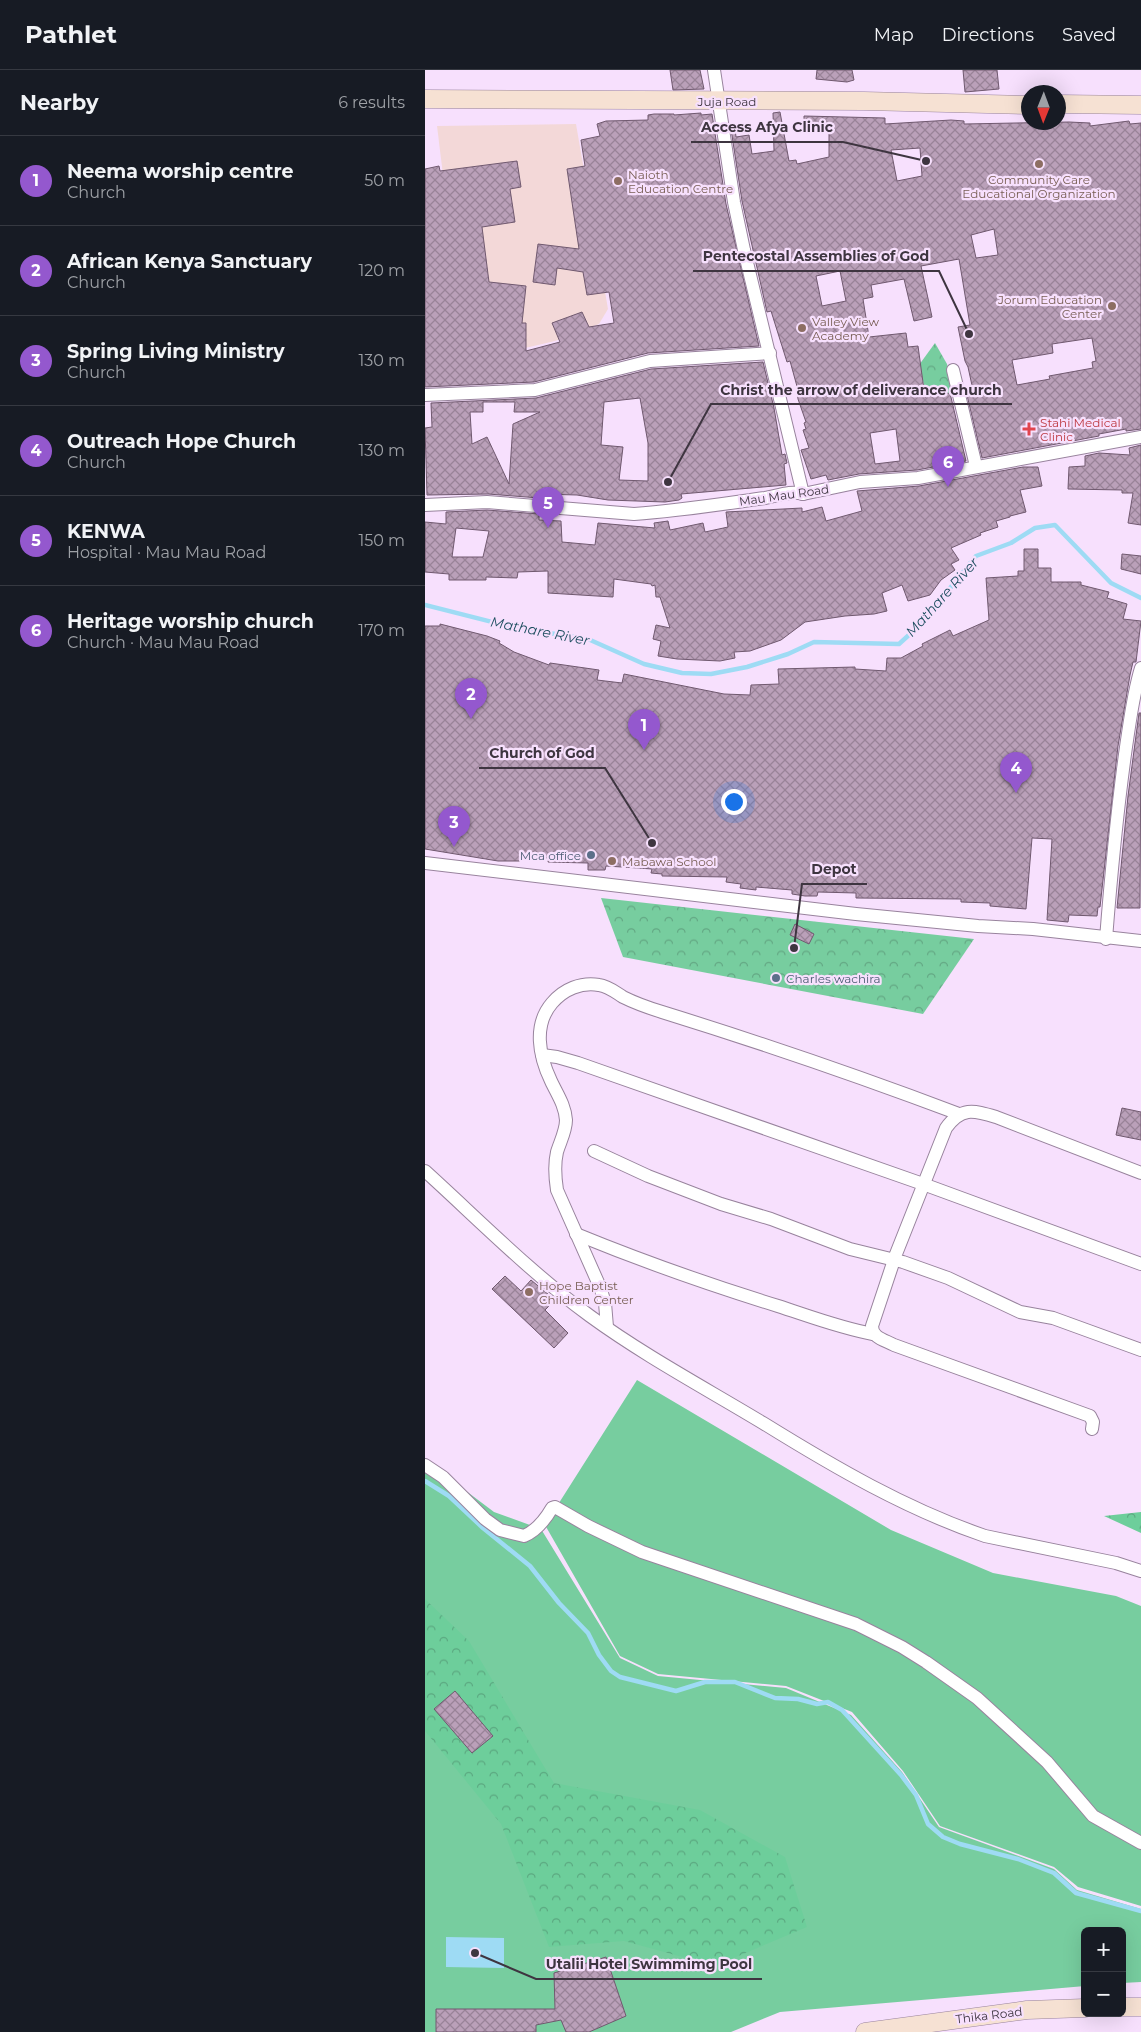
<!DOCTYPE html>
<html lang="en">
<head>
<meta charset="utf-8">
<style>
  :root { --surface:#171b24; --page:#20242c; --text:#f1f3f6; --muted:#9ea1a6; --line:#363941; --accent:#9458ce }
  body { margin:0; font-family:Montserrat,sans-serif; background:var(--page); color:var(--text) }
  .controls { position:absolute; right:15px; bottom:15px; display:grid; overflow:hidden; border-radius:8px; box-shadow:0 5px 20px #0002 }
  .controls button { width:45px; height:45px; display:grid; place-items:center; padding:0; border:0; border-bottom:1px solid var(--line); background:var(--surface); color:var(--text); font:25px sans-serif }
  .compass { position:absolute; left:596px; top:15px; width:45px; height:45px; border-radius:50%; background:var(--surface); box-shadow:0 5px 20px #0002; rotate:181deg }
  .you { position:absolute; left:308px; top:731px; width:18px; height:18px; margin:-12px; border:4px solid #fff; border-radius:50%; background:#1a73e8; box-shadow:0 0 0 8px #1a73e833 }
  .badge { display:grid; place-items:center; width:32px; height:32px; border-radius:50%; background:var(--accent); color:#fff; font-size:16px; font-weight:700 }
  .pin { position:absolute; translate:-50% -41px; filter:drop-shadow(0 1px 2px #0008) }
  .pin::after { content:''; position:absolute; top:26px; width:18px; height:15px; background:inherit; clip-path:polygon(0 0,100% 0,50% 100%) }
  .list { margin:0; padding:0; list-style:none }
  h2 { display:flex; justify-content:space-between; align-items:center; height:65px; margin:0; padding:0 20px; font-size:21px }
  h2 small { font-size:16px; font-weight:400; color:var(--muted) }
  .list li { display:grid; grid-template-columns:32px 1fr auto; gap:15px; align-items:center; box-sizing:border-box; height:90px; padding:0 20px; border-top:1px solid var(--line) }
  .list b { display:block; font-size:19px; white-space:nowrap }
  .list p { margin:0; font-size:16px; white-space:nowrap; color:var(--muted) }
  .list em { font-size:16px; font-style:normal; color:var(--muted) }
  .map { position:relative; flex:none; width:716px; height:1962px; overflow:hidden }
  header { display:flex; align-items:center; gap:30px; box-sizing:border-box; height:70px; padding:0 25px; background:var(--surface); border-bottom:1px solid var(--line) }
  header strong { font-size:24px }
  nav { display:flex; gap:28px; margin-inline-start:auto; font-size:18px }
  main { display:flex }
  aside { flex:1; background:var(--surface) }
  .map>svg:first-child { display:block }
  .commercial { fill:#f3d8d8 }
  .grass { fill:#77cd9f }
  .forest { fill:url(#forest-crowns) }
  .park { fill:url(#park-crowns) }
  .water { fill:#9edbf4 }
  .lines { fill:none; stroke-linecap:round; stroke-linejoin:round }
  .stream { stroke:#9edbf4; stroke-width:4.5 }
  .building { fill:url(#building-cross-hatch); stroke:#70596f; fill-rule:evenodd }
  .minor-casing { stroke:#98839d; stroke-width:14 }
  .secondary-casing { stroke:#98839d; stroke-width:19 }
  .minor { stroke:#fff; stroke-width:12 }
  .secondary { stroke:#f6e1d3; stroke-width:18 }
  .education-dot { fill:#8d6e63; stroke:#f7e0fd; stroke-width:2 }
  .health-dot { fill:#e0444e; stroke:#f7e0fd; stroke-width:2 }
  .service-dot { fill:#5c6f8a; stroke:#f7e0fd; stroke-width:2 }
  .labels { text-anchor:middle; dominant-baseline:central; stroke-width:4.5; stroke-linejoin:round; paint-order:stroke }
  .street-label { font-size:12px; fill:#3e3540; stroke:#f7e0fd }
  .education-label { font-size:12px; fill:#785e54; stroke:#f7e0fd; text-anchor:start }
  .health-label { font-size:12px; fill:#be3a42; stroke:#f7e0fd; text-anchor:start }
  .service-label { font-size:12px; fill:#4e5e75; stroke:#f7e0fd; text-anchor:end }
  .water-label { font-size:14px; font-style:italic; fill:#1e4e60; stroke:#f7e0fd }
  .leader { fill:none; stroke:#3e3540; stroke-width:2 }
  .callout-dot { fill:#3e3540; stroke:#f7e0fd; stroke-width:2 }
  .callout-label { font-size:14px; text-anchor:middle; font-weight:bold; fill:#3e3540; stroke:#f7e0fd; stroke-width:4.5; stroke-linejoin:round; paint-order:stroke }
</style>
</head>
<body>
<header>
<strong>Pathlet</strong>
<nav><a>Map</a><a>Directions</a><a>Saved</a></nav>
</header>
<main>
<aside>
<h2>Nearby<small>6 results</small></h2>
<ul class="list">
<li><span class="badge">1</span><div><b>Neema worship centre</b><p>Church</p></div><em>50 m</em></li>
<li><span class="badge">2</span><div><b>African Kenya Sanctuary</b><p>Church</p></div><em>120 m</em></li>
<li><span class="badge">3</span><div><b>Spring Living Ministry</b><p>Church</p></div><em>130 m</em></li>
<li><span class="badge">4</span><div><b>Outreach Hope Church</b><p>Church</p></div><em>130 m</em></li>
<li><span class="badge">5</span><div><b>KENWA</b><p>Hospital · Mau Mau Road</p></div><em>150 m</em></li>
<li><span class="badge">6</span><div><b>Heritage worship church</b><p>Church · Mau Mau Road</p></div><em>170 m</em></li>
</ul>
</aside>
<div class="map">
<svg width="716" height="1962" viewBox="0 0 716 1962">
  <defs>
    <pattern id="forest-crowns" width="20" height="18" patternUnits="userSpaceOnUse" patternTransform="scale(1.25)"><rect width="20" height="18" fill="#6dce9b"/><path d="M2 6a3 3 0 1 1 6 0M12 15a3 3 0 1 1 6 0" fill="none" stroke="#5ba880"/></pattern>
    <pattern id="park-crowns" width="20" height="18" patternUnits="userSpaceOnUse" patternTransform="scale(1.25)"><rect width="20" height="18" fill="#77cd9f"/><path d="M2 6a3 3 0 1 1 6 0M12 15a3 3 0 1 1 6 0" fill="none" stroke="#63a783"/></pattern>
    <pattern id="building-cross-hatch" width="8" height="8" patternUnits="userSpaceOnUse" patternTransform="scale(1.25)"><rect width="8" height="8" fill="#baa0b9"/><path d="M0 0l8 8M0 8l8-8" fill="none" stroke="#998398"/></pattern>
  </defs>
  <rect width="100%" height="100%" fill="#f7e0fd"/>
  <!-- commercial -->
  <path class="commercial" d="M151,54L183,239L174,254L130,271L70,285L26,170L12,56Z"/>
  <!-- grass -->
  <g class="grass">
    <path d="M212,1310L466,1460L568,1503L691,1526L716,1536V1836L653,1817L629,1797L515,1756L478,1701L427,1642L361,1616L233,1604L195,1586L120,1455Z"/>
    <path d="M0,1390L69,1442L116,1459L195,1588L233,1606L361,1618L426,1645L477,1702L514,1757L629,1799L652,1820L716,1839V1912L697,1913V1861H660V1916L355,1942L306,1962H0Z"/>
  </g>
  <!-- forest -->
  <g class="forest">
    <path d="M716,1442V1463L679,1446Z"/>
    <path d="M0,1529L44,1571L129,1713L275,1740L360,1787L382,1857L290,1896L199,1871L124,1877L76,1754L0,1661Z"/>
  </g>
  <!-- park -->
  <g class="park">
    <path d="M510,273L522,294L530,323L502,327L494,295Z"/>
    <path d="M176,828L549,869L498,944L198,887Z"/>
  </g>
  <!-- water -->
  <path class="water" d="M21,1867L79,1868V1898L21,1897Z"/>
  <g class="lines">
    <!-- stream -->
    <g class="stream">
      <path d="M0,535L91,558L163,569L219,594L257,603L286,604L322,597L363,584L389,572L474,574L496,554L551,486L586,473L610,458L630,455L686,513L716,528"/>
      <path d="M0,1411L24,1426L58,1458L105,1496L134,1533L163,1563L174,1585L186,1601L195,1607L251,1621L280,1612H310L350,1628L373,1629L392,1634L403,1632L417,1640L476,1705L491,1725L503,1754L518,1767L535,1774L593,1789L629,1803L651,1823L716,1841"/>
    </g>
  </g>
  <!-- building -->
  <g class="building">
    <path d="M245,0H275L279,19L248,20Z"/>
    <path d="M392,0H427L429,10L422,12L391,9Z"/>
    <path d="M538,0H572L574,19L540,22Z"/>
    <path d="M355,42L364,91L371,90L372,94L404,87V60H379V46L460,48V54L526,50L539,51V54L644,52L665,53V56L704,51L705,54L716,53V359L701,361V359L674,364V366L557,388L541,321L548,320L543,297L540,291L533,257L545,255L534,189L496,196L507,247L489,251L479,209L446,215L448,227L438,229L444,267L481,263L483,277L493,276L500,327L525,323L541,391L492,400L434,404L403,410L401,405L386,409L376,380L384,378L378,360L381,359L379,353L381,352L373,329L372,320H373L365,291L362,292L346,241L342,242L317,131L306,59H310L311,67L324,65L327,84L349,81L348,43ZM495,78L497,106L472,111L466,80ZM569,159L573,185L551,188L546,165ZM415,201L421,231L397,236L391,206ZM667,268L671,291L667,292L668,298L624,306L625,309L592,315L587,290L628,283L627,274ZM471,359L475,391L450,394L445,363Z"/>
    <path d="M276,43V45L287,44L301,134L334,276L223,283L109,312L0,317V99L14,96L15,101L92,91L96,117L85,119L90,152L57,157L64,212L101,216L97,253H101V281L135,272L127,253L157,242L164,257L189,253L184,222L162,225L158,202L132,198L130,215L108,212L113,174L154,179L142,99L160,96L156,70L175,66L172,54L181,51L223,50V45L229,44H249V45Z"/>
    <path d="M338,292L349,338L357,385L360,384L362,393L359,394L361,415L256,424L257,428L254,430L240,432L183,430L152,425L114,424V428L63,424L2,425L0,358L7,357L6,333L111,328L226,299ZM215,328L223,373V411L194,410L198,377L176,375L179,332ZM58,332H90L89,342H115L88,354L84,414L62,367L47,374L45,342H58Z"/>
    <path d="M716,375V455L703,453L708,423H697V420L643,419L644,397L660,396V386L674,383L705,385L704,378Z"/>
    <path d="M598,397H613L617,416L595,420L601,442L585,446V447L571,451L573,457L555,463L556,465L526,478L534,490L526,494L530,500L516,510L505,525L483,531L477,515L457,523L462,541L449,544L420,546L380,552L356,570L325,581L309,582L310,588L295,591L252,589L233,586L236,571L228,569L231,555L245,558L235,527H231L230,515L227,516L226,514L189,509L188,527L123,523V501L93,502L92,508L61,507V510H24V504L0,502V452L21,454V442L62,440L114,444V450L136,451L137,472L170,475L173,453L230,458L229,453L243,451L245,460L278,453L280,462L303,457L301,442L377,438V442L397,437L401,451L437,441L432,421L494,416ZM31,458L64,461L58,487H27Z"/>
    <path d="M599,479H613V498H626V512H656V515L684,522L682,528L702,534L698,549L716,551L711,592H708L705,605L693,676L675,837H673L672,846L644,845L643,852L622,850L627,769L607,768L601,839L565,836V833L536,832V829L431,828V823L393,822L392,826H380L367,824V820L331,817V820L315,818L316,814L301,812L302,807L237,806V804L226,803L227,799L213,798L181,796L180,800H163V793L123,792L124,788L96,786V791H73L0,779V556H15V554L62,566L75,571L74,573L89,582L124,595L125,593L174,600L172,610L197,613L199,604L299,624L325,625L326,615L354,614L353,599L430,597V599L461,601L462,588H476L498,576L497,574L525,560L528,566L564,550L561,508L593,506V501H599Z"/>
    <path d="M697,484L716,486V504L696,499Z"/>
    <path d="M714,643H716L715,838H692L703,726Z"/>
    <path d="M370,854L389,864L384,874L365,865Z"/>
    <path d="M697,1038L716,1042V1070L691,1065Z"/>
    <path d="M80,1206L96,1221L106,1210L130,1230L120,1240L143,1263L129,1278L67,1219Z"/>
    <path d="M30,1621L68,1666L47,1683L9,1639Z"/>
    <path d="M181,1887L201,1946L164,1962H141L136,1950L111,1955V1962H11V1939H130L129,1903Z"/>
  </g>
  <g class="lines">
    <!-- minor casing -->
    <g class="minor-casing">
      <g id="minor">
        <path d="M289,0L309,132L319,180L378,424"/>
        <path d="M528,300L551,396"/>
        <path d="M0,325L110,320L225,291L345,283"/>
        <path d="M0,435L62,432L209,444C253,441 297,434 340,428C352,426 366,420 378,424L435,412L493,408L716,367"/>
        <path d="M0,793L431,844L553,856L608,859L716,871"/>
        <path d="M681,869C686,805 692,741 701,677C705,651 708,624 716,598"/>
        <path d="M117,985L132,987L153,993L498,1114L716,1194"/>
        <path d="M169,1081L223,1106L296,1134L346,1149L425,1179L478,1192L523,1208L595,1242L628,1248L716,1280"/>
        <path d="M0,1101C54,1150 106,1203 165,1246C220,1286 280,1318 338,1353C409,1397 481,1439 560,1466L691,1493L716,1501"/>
        <path d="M151,1164C217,1191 285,1215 353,1236C384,1246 415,1258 448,1264"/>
        <path d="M182,1257L180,1233L175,1217L132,1120C130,1107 129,1095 132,1082C135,1072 141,1061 141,1050C140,1035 132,1024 126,1011C114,986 108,955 127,933C139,919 156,912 174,915C183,916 190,922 198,927C210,933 224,938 237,942C337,973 436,1007 534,1044"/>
        <path d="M667,1359L668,1352L665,1346L469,1275C460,1270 447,1268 447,1256L471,1184L521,1058C536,1037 548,1040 571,1047L716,1103"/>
        <path d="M0,1395L18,1407L60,1449L75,1460L99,1466C111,1461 120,1450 127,1438L130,1437L163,1456L217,1482L431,1554L477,1577L501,1592L552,1628L622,1692L668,1746L716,1773"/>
      </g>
    </g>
    <!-- secondary casing -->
    <g class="secondary-casing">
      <g id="secondary">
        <path d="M0,29L439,31L604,35"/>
        <path d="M634,34L716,35"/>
        <path d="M697,1937H716"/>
        <path d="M440,1962L602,1940L660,1938"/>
      </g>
    </g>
    <!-- minor -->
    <use href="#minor" class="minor"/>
    <!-- secondary -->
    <use href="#secondary" class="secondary"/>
  </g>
  <!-- markers -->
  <g class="education-dot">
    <circle cx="614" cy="94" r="5"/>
    <circle cx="193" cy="111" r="5"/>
    <circle cx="687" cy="236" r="5"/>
    <circle cx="377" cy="258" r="5"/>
    <circle cx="187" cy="791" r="5"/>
    <circle cx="104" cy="1222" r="5"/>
  </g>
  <path class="health-dot" d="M601.5 351.5h5v5h5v5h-5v5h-5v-5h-5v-5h5z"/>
  <g class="service-dot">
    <circle cx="166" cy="785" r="5"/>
    <circle cx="351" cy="908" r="5"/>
  </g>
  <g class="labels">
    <!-- street labels -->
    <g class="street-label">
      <text x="302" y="31">Juja Road</text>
      <text transform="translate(359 425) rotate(-8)">Mau Mau Road</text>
      <text transform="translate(564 1945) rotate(-7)">Thika Road</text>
    </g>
    <!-- education labels -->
    <g class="education-label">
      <text x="203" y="104">Naioth<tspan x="203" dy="14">Education Centre</tspan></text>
      <text x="614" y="109" text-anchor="middle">Community Care<tspan x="614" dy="14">Educational Organization</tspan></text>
      <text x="677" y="229" text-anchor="end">Jorum Education<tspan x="677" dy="14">Center</tspan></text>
      <text x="387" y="251">Valley View<tspan x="387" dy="14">Academy</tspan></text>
      <text x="197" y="791">Mabawa School</text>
      <text x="114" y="1215">Hope Baptist<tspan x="114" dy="14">Children Center</tspan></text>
    </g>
    <!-- health labels -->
    <g class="health-label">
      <text x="615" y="352">Stahi Medical<tspan x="615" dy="14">Clinic</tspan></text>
    </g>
    <!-- service labels -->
    <g class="service-label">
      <text x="156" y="785">Mca office</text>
      <text x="361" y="908" text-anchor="start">Charles wachira</text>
    </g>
    <!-- water labels -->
    <g class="water-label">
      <text transform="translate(517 527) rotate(-48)">Mathare River</text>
      <text transform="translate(115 561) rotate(11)">Mathare River</text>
    </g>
  </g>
  <!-- callouts -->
  <path class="leader" d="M501 91L418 72H266M544 264L514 201H268M243 412L286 334H587M227 773L180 698H54M369 878L377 814H442M50 1883L111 1909H337"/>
  <g class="callout-dot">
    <circle cx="501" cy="91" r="5"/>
    <circle cx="544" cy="264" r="5"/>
    <circle cx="243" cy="412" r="5"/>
    <circle cx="227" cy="773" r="5"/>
    <circle cx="369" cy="878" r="5"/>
    <circle cx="50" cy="1883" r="5"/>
  </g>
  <g class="callout-label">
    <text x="342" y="62">Access Afya Clinic</text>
    <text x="391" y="191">Pentecostal Assemblies of God</text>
    <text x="436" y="325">Christ the arrow of deliverance church</text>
    <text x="117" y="688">Church of God</text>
    <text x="409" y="804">Depot</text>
    <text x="224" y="1899">Utalii Hotel Swimmimg Pool</text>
  </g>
</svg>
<div class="controls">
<button>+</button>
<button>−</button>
</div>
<svg class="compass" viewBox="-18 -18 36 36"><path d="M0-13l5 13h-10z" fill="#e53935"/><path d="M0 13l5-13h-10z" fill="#9ea1a6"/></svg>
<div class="you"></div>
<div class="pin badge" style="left:219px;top:680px">1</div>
<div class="pin badge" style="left:46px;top:649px">2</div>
<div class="pin badge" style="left:29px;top:777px">3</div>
<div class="pin badge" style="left:591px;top:723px">4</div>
<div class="pin badge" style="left:123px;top:458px">5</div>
<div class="pin badge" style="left:523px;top:417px">6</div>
</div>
</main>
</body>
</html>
